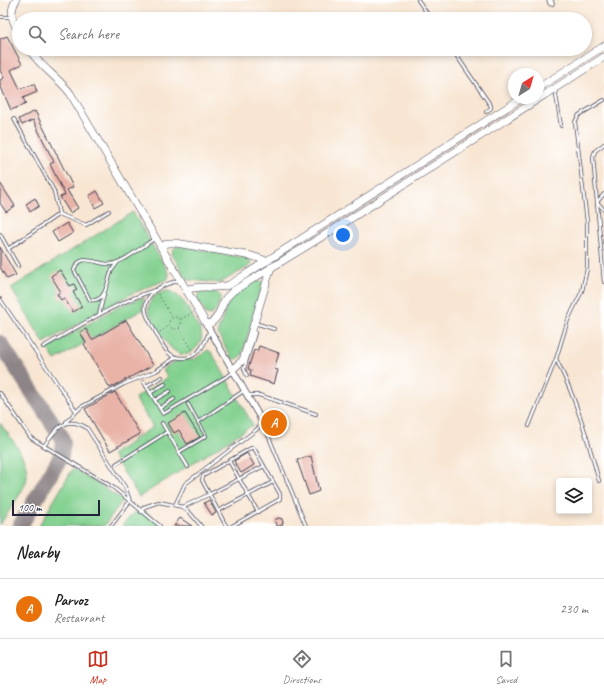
<!DOCTYPE html>
<html lang="en">
<head>
<meta charset="utf-8">
<style>
  :root { --surface:#fff; --page:#f6f6f6; --text:#222; --muted:#767676; --line:#e0e0e0; --accent:#c8321e }
  body { margin:0; font-family:Caveat,sans-serif; background:var(--page); color:var(--text) }
  .controls { position:absolute; right:12px; bottom:12px; display:grid; overflow:hidden; border-radius:4px; box-shadow:0 2px 6px #0003 }
  .controls button { width:36px; height:36px; display:grid; place-items:center; padding:0; border:0; border-bottom:1px solid var(--line); background:var(--surface); color:var(--text); font:20px sans-serif }
  .compass { position:absolute; left:508px; top:68px; width:36px; height:36px; border-radius:50%; background:var(--surface); box-shadow:0 2px 6px #0003; rotate:37deg }
  .scale { position:absolute; left:12px; bottom:10px; width:88px; box-sizing:border-box; padding-left:4px; border:2px solid #22223b; border-top:0; font-size:11px; line-height:14px; white-space:nowrap; color:#22223b; -webkit-text-stroke:3px #fff; paint-order:stroke }
  .you { position:absolute; left:343px; top:235px; width:14px; height:14px; margin:-10px; border:3px solid #fff; border-radius:50%; background:#1a73e8; box-shadow:0 0 0 6px #1a73e833 }
  .badge { display:grid; place-items:center; width:26px; height:26px; border-radius:50%; background:var(--accent); color:#fff; font-size:13px; font-weight:700 }
  .pin { position:absolute; translate:-50% -50%; border:2px solid #fff; box-shadow:0 1px 4px #0006 }
  .list { margin:0; padding:0; list-style:none }
  h2 { display:flex; justify-content:space-between; align-items:center; height:52px; margin:0; padding:0 16px; font-size:17px }
  h2 small { font-size:13px; font-weight:400; color:var(--muted) }
  .list li { display:grid; grid-template-columns:26px 1fr auto; gap:12px; align-items:center; box-sizing:border-box; height:60px; padding:0 16px; border-top:1px solid var(--line) }
  .list b { display:block; font-size:15px; white-space:nowrap }
  .list p { margin:0; font-size:13px; white-space:nowrap; color:var(--muted) }
  .list em { font-size:13px; font-style:normal; color:var(--muted) }
  .icon { flex:none; width:22px; height:22px; fill:none; stroke:currentColor; stroke-width:2; stroke-linecap:round; stroke-linejoin:round }
  .map { position:relative; flex:none; width:604px; height:526px; overflow:hidden }
  .search { position:absolute; background:var(--surface); box-shadow:0 2px 6px #0003; left:12px; right:12px; top:12px; height:44px; display:flex; align-items:center; gap:10px; box-sizing:border-box; padding:0 14px; border-radius:22px; color:var(--muted); font-size:15px }
  .sheet { height:112px; background:var(--surface) }
  nav { display:flex; justify-content:space-around; align-items:center; box-sizing:border-box; height:56px; border-top:1px solid var(--line); background:var(--surface); font-size:11px; color:var(--muted) }
  nav a { display:grid; justify-items:center; gap:2px }
  nav .on { color:var(--accent) }
  .map>svg:first-child { display:block }
  .green { fill:#82d08f; stroke:#527965 }
  .lines { fill:none; stroke-linecap:round; stroke-linejoin:round }
  .taxiway { stroke:#8d8487; stroke-width:16 }
  .building { fill:#e9b3a8 }
  .lane-casing { stroke:#423f52; stroke-width:4 }
  .street-casing { stroke:#423f52; stroke-width:7 }
  .secondary-casing { stroke:#423f52; stroke-width:8 }
  .path { stroke:#423f52; stroke-width:1; stroke-dasharray:1 3; stroke-linecap:butt }
  .lane { stroke:#fff; stroke-width:2.5 }
  .street { stroke:#fff; stroke-width:5.5 }
  .secondary { stroke:#fff; stroke-width:7 }
</style>
</head>
<body>
<div class="map">
<svg width="604" height="526" viewBox="0 0 604 526">
  <rect width="100%" height="100%" fill="#fff"/>
  <filter id="ink" filterUnits="userSpaceOnUse"><feTurbulence type="fractalNoise" baseFrequency=".025" numOctaves="2"/><feDisplacementMap in="SourceGraphic" scale="8" xChannelSelector="R" yChannelSelector="G"/><feConvolveMatrix kernelMatrix="1 2 1 2 8 2 1 2 1" color-interpolation-filters="sRGB"/></filter>
  <filter id="wash" filterUnits="userSpaceOnUse"><feTurbulence type="fractalNoise" baseFrequency=".012" numOctaves="4" result="noise"/><feDisplacementMap in="SourceGraphic" scale="16" xChannelSelector="R" yChannelSelector="G"/><feGaussianBlur stdDeviation="0.9" result="paint"/><feColorMatrix in="noise" values="0 0 0 0 0 0 0 0 0 0 0 0 0 0 0 0 0 1.4 0 .05"/><feComposite in="paint" operator="in"/></filter>
  <g filter="url(#wash)">
    <rect width="100%" height="100%" fill="#f8e6d3"/>
    <!-- green -->
    <g class="green">
      <path d="M133,212L169,274L168,279L131,294L44,343L11,288Z"/>
      <path d="M179,246L246,258L250,260L251,264L248,267L220,283L189,280L186,278L172,254C173,249 174,247 179,246Z"/>
      <path d="M260,280L263,283L242,355C238,359 236,360 232,358L219,336L218,331L229,301L234,295L256,281Z"/>
      <path d="M168,291C185,295 193,318 201,332C203,338 200,345 195,349C175,370 157,326 148,312C149,300 155,292 168,291Z"/>
      <path d="M202,291C209,292 218,290 221,297L215,312L211,315L206,314L197,298L198,294Z"/>
      <path d="M144,297L142,310L55,360L47,348L117,307Z"/>
      <path d="M208,350L212,353L253,425L139,497L112,454L132,442V440L153,427L135,398L167,378L163,369L175,361L195,359Z"/>
      <path d="M0,423C11,439 32,461 26,482C21,495 7,513 0,525Z"/>
      <path d="M73,468L123,500L104,526H39Z"/>
      <path d="M145,511L164,526H122L133,513Z"/>
    </g>
    <g class="lines">
      <!-- taxiway -->
      <path class="taxiway" d="M0,343L61,436L63,442L61,456L20,526"/>
    </g>
    <g id="blocks">
      <!-- building -->
      <g class="building">
        <path d="M7,36L22,64L11,70L20,89L34,84L37,92L23,98L26,104L11,110L0,85V80L4,78L0,70V39Z"/>
        <path d="M35,111L73,187L67,190L78,208L70,213L60,197L65,195L50,164L54,162L33,120L22,125L19,119Z"/>
        <path d="M0,183L15,206L6,212L0,203Z"/>
        <path d="M97,191L104,203L95,208L89,196Z"/>
        <path d="M35,198L39,206L30,212L26,204Z"/>
        <path d="M67,223L73,233L58,242L52,232Z"/>
        <path d="M0,247L16,275L7,279L0,267Z"/>
        <path d="M60,270L70,286L74,284L77,290L73,292L82,307L73,312L64,298L61,300L57,294L61,292L51,276Z"/>
        <path d="M126,320L153,365L110,388L84,344L86,343L80,332L86,329L92,340Z"/>
        <path d="M259,346L279,353L274,369L278,370L274,384L250,376L251,370L248,369L254,350L257,351Z"/>
        <path d="M115,392L140,434L110,451L85,409Z"/>
        <path d="M185,413L200,437L187,444L179,430L174,433L168,423Z"/>
        <path d="M247,453L254,465L241,473L234,461Z"/>
        <path d="M311,456L319,491L309,495L297,460Z"/>
        <path d="M209,500L216,513L212,515L204,503Z"/>
        <circle cx="279" cy="522" r="4"/>
        <path d="M180,518L192,526H174Z"/>
      </g>
    </g>
  </g>
  <g filter="url(#ink)">
    <use href="#blocks" fill-opacity="0" stroke="#423f52" stroke-width="1"/>
    <g class="lines">
      <!-- lane casing -->
      <g class="lane-casing">
        <g id="lane">
          <path d="M418,0L431,19"/>
          <path d="M0,17H11"/>
          <path d="M452,49L491,106V108L486,112"/>
          <path d="M555,89L561,126"/>
          <path d="M604,144L595,151L593,157L604,282"/>
          <path d="M604,194L597,202L604,210"/>
          <path d="M59,214L86,225L109,211"/>
          <path d="M0,234L18,266"/>
          <path d="M8,249L59,214L54,191L14,119"/>
          <path d="M118,262C116,264 114,267 112,270C107,280 107,303 90,300L74,270C80,252 96,264 108,264C121,265 143,246 154,239"/>
          <path d="M180,280C166,284 151,288 146,303C143,313 151,323 155,331C160,339 163,349 170,354C174,358 180,358 185,358C200,356 205,343 210,330"/>
          <path d="M0,299L76,411"/>
          <path d="M99,315L104,294"/>
          <path d="M255,323L274,329"/>
          <path d="M43,347C80,326 115,303 155,290"/>
          <path d="M556,359C576,398 588,440 599,481"/>
          <path d="M247,376L244,369L255,333"/>
          <path d="M144,382L163,414L234,372"/>
          <path d="M146,386L162,377"/>
          <path d="M0,393L31,438L114,488L160,526"/>
          <path d="M150,393L165,384"/>
          <path d="M248,395H259L316,414"/>
          <path d="M155,400L170,391"/>
          <path d="M160,408L174,399"/>
          <path d="M66,422L81,407L124,384L156,371L176,357"/>
          <path d="M198,422L245,390"/>
          <path d="M162,423L188,467"/>
          <path d="M529,426L556,359L568,320L582,291L587,269V222L575,122L579,115L604,100"/>
          <path d="M44,446C56,428 66,415 87,428L125,487L130,501L111,526"/>
          <path d="M179,452L206,436L188,404"/>
          <path d="M229,461L258,512"/>
          <path d="M116,464L167,432"/>
          <path d="M175,505L185,484L256,430L263,423L306,526"/>
          <path d="M183,507L210,494L264,466L280,494V499L232,526"/>
          <path d="M218,511L273,482"/>
          <path d="M141,512L144,507L159,502L183,507L191,514L201,526"/>
          <path d="M227,526L225,524L202,480L203,476L251,448H254L264,466"/>
        </g>
      </g>
      <!-- street casing -->
      <g class="street-casing">
        <g id="street">
          <path d="M550,0L551,3"/>
          <path d="M207,325L263,423"/>
        </g>
      </g>
      <!-- secondary casing -->
      <g class="secondary-casing">
        <g id="secondary">
          <path d="M16,0C9,12 12,21 19,32"/>
          <path d="M29,49C40,67 58,77 70,93L207,325C220,319 219,309 226,298C228,296 231,293 233,291L328,233L604,57"/>
          <path d="M538,88L604,46"/>
          <path d="M161,247L168,243H176L252,256L267,261"/>
          <path d="M186,290C201,284 215,290 229,285L522,98"/>
          <path d="M233,369L243,360L271,267"/>
        </g>
      </g>
      <!-- path -->
      <g class="path">
        <path d="M158,294L172,317"/>
        <circle cx="175" cy="323" r="6"/>
        <path d="M181,319L192,313"/>
        <path d="M179,328L193,351"/>
        <path d="M160,332L169,326"/>
      </g>
      <!-- lane -->
      <use href="#lane" class="lane"/>
      <!-- street -->
      <use href="#street" class="street"/>
      <!-- secondary -->
      <use href="#secondary" class="secondary"/>
    </g>
  </g>
</svg>
<div class="controls">
<button><svg class="icon" aria-label="layers" viewBox="0 0 24 24"><path d="M12 4l9 5-9 5-9-5zM3 14l9 5 9-5"/></svg></button>
</div>
<svg class="compass" viewBox="-18 -18 36 36"><path d="M0-13l5 13h-10z" fill="#e53935"/><path d="M0 13l5-13h-10z" fill="#767676"/></svg>
<div class="scale">100 m</div>
<div class="you"></div>
<div class="pin badge" style="left:274px;top:423px;background:#e8710a">A</div>
<div class="search"><svg class="icon" aria-label="search" viewBox="0 0 24 24"><circle cx="10" cy="10" r="6"/><path d="M15 15l6 6"/></svg>Search here</div>
</div>
<section class="sheet">
<h2>Nearby<small></small></h2>
<ul class="list">
<li><span class="badge" style="background:#e8710a">A</span><div><b>Parvoz</b><p>Restaurant</p></div><em>230 m</em></li>
</ul>
</section>
<nav>
<a class="on"><svg class="icon" aria-label="map" viewBox="0 0 24 24"><path d="M3 6l6-2 6 2 6-2v14l-6 2-6-2-6 2zM9 4v14M15 6v14"/></svg>Map</a>
<a><svg class="icon" aria-label="directions" viewBox="0 0 24 24"><path d="M12 3l9 9-9 9-9-9zM9 14v-3h6M13 9l2 2-2 2"/></svg>Directions</a>
<a><svg class="icon" aria-label="saved" viewBox="0 0 24 24"><path d="M7 4h10v16l-5-4-5 4z"/></svg>Saved</a>
</nav>
</body>
</html>
